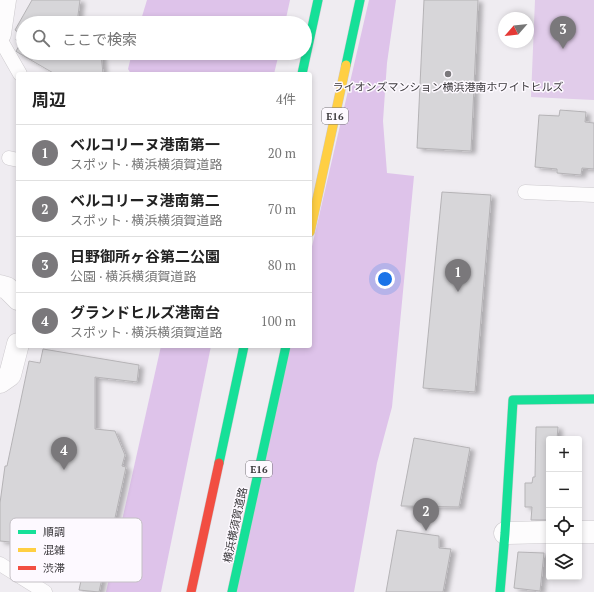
<!DOCTYPE html>
<html lang="ja">
<head>
<meta charset="utf-8">
<style>
  :root { --surface:#fff; --page:#f2f2f2; --text:#222; --muted:#767676; --line:#e0e0e0; --accent:#7a787b }
  body { margin:0; font-family:"PT Serif","Noto Sans JP",serif; background:var(--page); color:var(--text) }
  .controls { position:absolute; right:12px; bottom:12px; display:grid; overflow:hidden; border-radius:4px; box-shadow:0 2px 6px #0003 }
  .controls button { width:36px; height:36px; display:grid; place-items:center; padding:0; border:0; border-bottom:1px solid var(--line); background:var(--surface); color:var(--text); font:20px sans-serif }
  .compass { position:absolute; left:498px; top:12px; width:36px; height:36px; border-radius:50%; background:var(--surface); box-shadow:0 2px 6px #0003; rotate:242deg }
  .you { position:absolute; left:385px; top:279px; width:14px; height:14px; margin:-10px; border:3px solid #fff; border-radius:50%; background:#1a73e8; box-shadow:0 0 0 6px #1a73e833 }
  .badge { display:grid; place-items:center; width:26px; height:26px; border-radius:50%; background:var(--accent); color:#fff; font-size:13px; font-weight:700 }
  .pin { position:absolute; translate:-50% -33px; filter:drop-shadow(0 1px 2px #0008) }
  .pin::after { content:''; position:absolute; top:21px; width:14px; height:12px; background:inherit; clip-path:polygon(0 0,100% 0,50% 100%) }
  .list { margin:0; padding:0; list-style:none }
  h2 { display:flex; justify-content:space-between; align-items:center; height:52px; margin:0; padding:0 16px; font-size:17px }
  h2 small { font-size:13px; font-weight:400; color:var(--muted) }
  .list li { display:grid; grid-template-columns:26px 1fr auto; gap:12px; align-items:center; box-sizing:border-box; height:56px; padding:0 16px; border-top:1px solid var(--line) }
  .list b { display:block; font-size:15px; white-space:nowrap }
  .list p { margin:0; font-size:13px; white-space:nowrap; color:var(--muted) }
  .list em { font-size:13px; font-style:normal; color:var(--muted) }
  .icon { flex:none; width:22px; height:22px; fill:none; stroke:currentColor; stroke-width:2; stroke-linecap:round; stroke-linejoin:round }
  .map { position:relative; flex:none; width:594px; height:592px; overflow:hidden }
  .search { position:absolute; background:var(--surface); box-shadow:0 2px 6px #0003; left:16px; top:16px; width:296px; height:44px; display:flex; align-items:center; gap:10px; box-sizing:border-box; padding:0 14px; border-radius:22px; color:var(--muted); font-size:15px }
  .panel { position:absolute; background:var(--surface); box-shadow:0 2px 6px #0003; left:16px; top:72px; width:296px; height:276px; border-radius:4px }
  .map>svg:first-child { display:block }
  .green { fill:#e1ccea }
  .forest { fill:#dec3ea }
  .building { fill:#d7d6d9; stroke:#b5b3b6; filter:url(#shadow) }
  .lines { fill:none; stroke-linecap:round; stroke-linejoin:round }
  .lane-casing { stroke:#cdcace; stroke-width:15 }
  .street-casing { stroke:#cdcace; stroke-width:23 }
  .fast-casing { stroke:#cdcace; stroke-width:10 }
  .slow-casing { stroke:#cdcace; stroke-width:10 }
  .jam-casing { stroke:#cdcace; stroke-width:10 }
  .lane { stroke:#fdfcfd; stroke-width:14 }
  .street { stroke:#fdfcfd; stroke-width:22 }
  .fast { stroke:#16e098; stroke-width:9 }
  .slow { stroke:#ffcf43; stroke-width:9 }
  .jam { stroke:#f24e42; stroke-width:9 }
  .poi-dot { fill:#7a787b; stroke:#fdf9ff; stroke-width:1.5 }
  .labels { text-anchor:middle; dominant-baseline:central; stroke-width:3; stroke-linejoin:round; paint-order:stroke }
  .shield { fill:#fdf9ff; stroke:#757376; stroke-width:1 }
  .shield-label { font-size:10px; font-weight:bold; fill:#3b393c }
  .poi-label { font-size:11px; fill:#3b393c; stroke:#fdf9ff }
  .street-label { font-size:11px; fill:#3b393c; stroke:#fdf9ff }
  .key { fill:#fdf9ff; stroke:#c3bfc4; stroke-width:1 }
  .key-label { font-size:11px; fill:#3b393c }
</style>
</head>
<body>
<div class="map">
<svg width="594" height="592" viewBox="0 0 594 592">
  <defs>
    <filter id="shadow"><feDropShadow dx="4.5" dy="2.5" stdDeviation="2" flood-color="#0004"/></filter>
  </defs>
  <rect width="100%" height="100%" fill="#efecf1"/>
  <!-- green -->
  <path class="green" d="M535,0H594V100L531,97Z"/>
  <!-- forest -->
  <g class="forest">
    <path d="M147,0H290L285,23H140Z"/>
    <path d="M369,0H396L387,63L383,121L387,173L414,176L392,407L377,463L354,592H232L289,346H310V255Z"/>
    <path d="M132,53H279L274,74H131L128,69Z"/>
    <path d="M161,346H211L161,592H106Z"/>
  </g>
  <!-- building -->
  <g class="building">
    <path d="M32,0H80L77,23H23V53H101L103,74H55L17,52L16,51L21,43L16,40L19,33L15,30Z"/>
    <path d="M424,0H478L471,151L417,148Z"/>
    <path d="M560,110L586,112L585,122L594,123V169L582,168L581,175L557,173V169L535,167L539,115L559,116Z"/>
    <path d="M442,192L491,195L475,392L423,388Z"/>
    <path d="M43,349L139,365L137,382L95,377V429L115,431L125,455L122,466L126,467L99,592L79,590L85,562L19,554L21,543L0,541V503L5,466H7L29,361L40,363Z"/>
    <path d="M536,427H558L557,439H549V507L548,520H531L532,507H525V483H532L533,477H535Z"/>
    <path d="M414,438L470,448L459,507L401,506Z"/>
    <path d="M397,530L439,536V548L451,549L443,592H386Z"/>
    <path d="M518,552L544,553L540,591L514,588Z"/>
  </g>
  <g class="lines">
    <!-- lane casing -->
    <g class="lane-casing">
      <g id="lane">
        <path d="M0,39L20,74"/>
        <path d="M9,158L18,160"/>
        <path d="M525,192L594,195"/>
        <path d="M0,564L45,592"/>
      </g>
    </g>
    <!-- street casing -->
    <g class="street-casing">
      <g id="street">
        <path d="M0,34L5,0"/>
        <path d="M0,286L7,288L18,299"/>
        <path d="M0,382L10,375L18,344"/>
        <path d="M579,532H594"/>
        <path d="M505,533L549,532"/>
      </g>
    </g>
    <!-- fast casing -->
    <g class="fast-casing">
      <g id="fast">
        <path d="M346,65L360,0"/>
        <path d="M302,74L318,0"/>
        <path d="M219,463L244,346"/>
        <path d="M232,592L286,346"/>
        <path d="M500,592L505,533L513,400L594,399"/>
      </g>
    </g>
    <!-- slow casing -->
    <g class="slow-casing">
      <path id="slow" d="M310,232L346,65"/>
    </g>
    <!-- jam casing -->
    <g class="jam-casing">
      <path id="jam" d="M191,592L219,463"/>
    </g>
    <!-- lane -->
    <use href="#lane" class="lane"/>
    <!-- street -->
    <use href="#street" class="street"/>
    <!-- fast -->
    <use href="#fast" class="fast"/>
    <!-- slow -->
    <use href="#slow" class="slow"/>
    <!-- jam -->
    <use href="#jam" class="jam"/>
  </g>
  <!-- markers -->
  <circle class="poi-dot" cx="448" cy="74" r="4"/>
  <g class="labels">
    <!-- shield labels -->
    <g class="shield">
      <rect x="322" y="108" width="26" height="16" rx="3"/>
      <rect x="246" y="461" width="26" height="16" rx="3"/>
    </g>
    <g class="shield-label">
      <text x="335" y="116">E16</text>
      <text x="259" y="469">E16</text>
    </g>
    <!-- poi labels -->
    <g class="poi-label">
      <text x="448" y="87">ライオンズマンション横浜港南ホワイトヒルズ</text>
    </g>
    <!-- street labels -->
    <g class="street-label">
      <text transform="translate(235 525) rotate(-78)">横浜横須賀道路</text>
    </g>
  </g>
  <!-- legend -->
  <rect x="10" y="518" width="132" height="64" rx="6" class="key"/>
  <rect x="18" y="530" width="18" height="4" fill="#16e098"/>
  <rect x="18" y="548" width="18" height="4" fill="#ffcf43"/>
  <rect x="18" y="566" width="18" height="4" fill="#f24e42"/>
  <g class="key-label">
    <text x="43" y="536">順調</text>
    <text x="43" y="554">混雑</text>
    <text x="43" y="572">渋滞</text>
  </g>
</svg>
<div class="controls">
<button>+</button>
<button>−</button>
<button><svg class="icon" aria-label="locate" viewBox="0 0 24 24"><circle cx="12" cy="12" r="6"/><path d="M12 2v4M12 18v4M2 12h4M18 12h4"/></svg></button>
<button><svg class="icon" aria-label="layers" viewBox="0 0 24 24"><path d="M12 4l9 5-9 5-9-5zM3 14l9 5 9-5"/></svg></button>
</div>
<svg class="compass" viewBox="-18 -18 36 36"><path d="M0-13l5 13h-10z" fill="#e53935"/><path d="M0 13l5-13h-10z" fill="#767676"/></svg>
<div class="you"></div>
<div class="pin badge" style="left:458px;top:292px">1</div>
<div class="pin badge" style="left:426px;top:531px">2</div>
<div class="pin badge" style="left:563px;top:49px">3</div>
<div class="pin badge" style="left:64px;top:470px">4</div>
<div class="search"><svg class="icon" aria-label="search" viewBox="0 0 24 24"><circle cx="10" cy="10" r="6"/><path d="M15 15l6 6"/></svg>ここで検索</div>
<section class="panel">
<h2>周辺<small>4件</small></h2>
<ul class="list">
<li><span class="badge">1</span><div><b>ベルコリーヌ港南第一</b><p>スポット · 横浜横須賀道路</p></div><em>20 m</em></li>
<li><span class="badge">2</span><div><b>ベルコリーヌ港南第二</b><p>スポット · 横浜横須賀道路</p></div><em>70 m</em></li>
<li><span class="badge">3</span><div><b>日野御所ヶ谷第二公園</b><p>公園 · 横浜横須賀道路</p></div><em>80 m</em></li>
<li><span class="badge">4</span><div><b>グランドヒルズ港南台</b><p>スポット · 横浜横須賀道路</p></div><em>100 m</em></li>
</ul>
</section>
</div>
</body>
</html>
